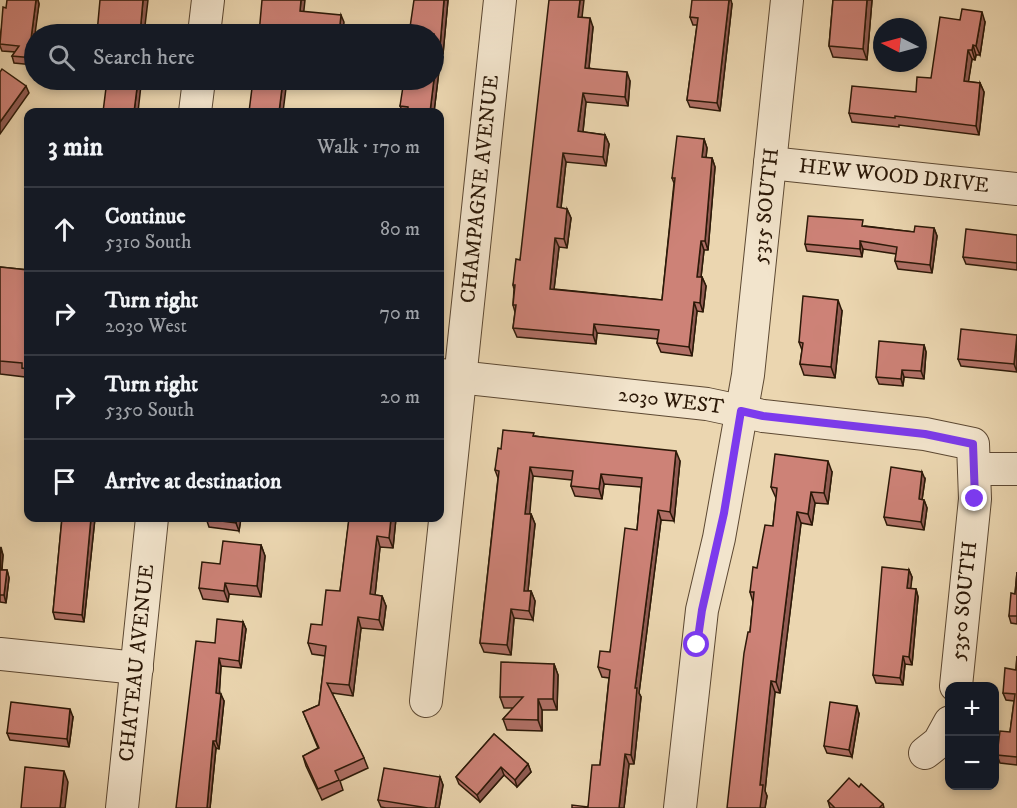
<!DOCTYPE html>
<html lang="en">
<head>
<meta charset="utf-8">
<style>
  :root { --surface:#171b24; --page:#20242c; --text:#f1f3f6; --muted:#9ea1a6; --line:#363941 }
  body { margin:0; font-family:"IM FELL DW Pica",serif; background:var(--page); color:var(--text) }
  .controls { position:absolute; right:18px; bottom:18px; display:grid; overflow:hidden; border-radius:12px; box-shadow:0 3px 9px #0003 }
  .controls button { width:54px; height:54px; display:grid; place-items:center; padding:0; border:0; border-bottom:2px solid var(--line); background:var(--surface); color:var(--text); font:30px sans-serif }
  .compass { position:absolute; left:873px; top:18px; width:54px; height:54px; border-radius:50%; background:var(--surface); box-shadow:0 3px 9px #0003; rotate:276deg }
  .stop { position:absolute; width:18px; height:18px; margin:-14px; border:4px solid #7c3aed; border-radius:50%; background:#fff }
  .stop.end { background:#7c3aed; border-color:#fff; box-shadow:0 2px 6px #0008 }
  .list { margin:0; padding:0; list-style:none }
  h2 { display:flex; justify-content:space-between; align-items:center; height:78px; margin:0; padding:0 24px; font-size:26px }
  h2 small { font-size:20px; font-weight:400; color:var(--muted) }
  .list li { display:grid; grid-template-columns:39px 1fr auto; gap:18px; align-items:center; box-sizing:border-box; height:84px; padding:0 24px; border-top:2px solid var(--line) }
  .list b { display:block; font-size:22px; white-space:nowrap }
  .list p { margin:0; font-size:20px; white-space:nowrap; color:var(--muted) }
  .list em { font-size:20px; font-style:normal; color:var(--muted) }
  .icon { flex:none; width:33px; height:33px; fill:none; stroke:currentColor; stroke-width:2; stroke-linecap:round; stroke-linejoin:round }
  .map { position:relative; flex:none; width:1017px; height:808px; overflow:hidden }
  .search { position:absolute; background:var(--surface); box-shadow:0 3px 9px #0003; left:24px; top:24px; width:420px; height:66px; display:flex; align-items:center; gap:15px; box-sizing:border-box; padding:0 21px; border-radius:33px; color:var(--muted); font-size:22px }
  .panel { position:absolute; background:var(--surface); box-shadow:0 3px 9px #0003; left:24px; top:108px; width:420px; height:414px; border-radius:12px }
  .map>svg:first-child { display:block }
  .lines { fill:none; stroke-linecap:round; stroke-linejoin:round }
  .minor-casing { stroke:#5c4832; stroke-width:34 }
  .minor { stroke:#f2e4cc; stroke-width:32 }
  .wall { fill:#b07066; stroke:#2c1908; stroke-width:1.5 }
  .shaded-wall { fill:#905b53; stroke:#2c1908; stroke-width:1.5 }
  .building { fill:#cd8277; stroke:#2c1908; stroke-width:1.5 }
  .route { stroke:#7c3aed; stroke-width:8 }
  .labels { text-anchor:middle; dominant-baseline:central; stroke-width:6; stroke-linejoin:round; paint-order:stroke }
  .street-label { font-size:21px; fill:#2c1908; stroke:#f2e4cc }
</style>
</head>
<body>
<div class="map">
<svg width="1017" height="808" viewBox="0 0 1017 808">
  <rect width="100%" height="100%" fill="#ebd6b0"/>
  <filter id="stains"><feTurbulence type="fractalNoise" baseFrequency=".00333" numOctaves="4"/><feColorMatrix values="0 0 0 0 .2 0 0 0 0 .09 0 0 0 0 .02 0 0 0 .5 -.17"/></filter>
  <radialGradient id="worn" r=".72"><stop offset=".6" stop-color="#630" stop-opacity="0"/><stop offset="1" stop-color="#630" stop-opacity=".3"/></radialGradient>
  <g class="lines">
    <!-- minor casing -->
    <g class="minor-casing">
      <g id="minor">
        <path d="M204,34L208,0"/>
        <path d="M195,112L199,80"/>
        <path d="M770,163L1017,189"/>
        <path d="M440,375L707,404L763,416L925,434L973,444L975,499L956,686"/>
        <path d="M974,469H1017"/>
        <path d="M0,654L137,668"/>
        <path d="M426,701L500,0"/>
        <path d="M925,753L939,742L950,722"/>
        <path d="M122,808L152,518"/>
        <path d="M680,808L702,610L719,538L748,375L787,0"/>
      </g>
    </g>
    <!-- minor -->
    <use href="#minor" class="minor"/>
  </g>
  <!-- wall -->
  <g class="wall">
    <path d="M38,0L39,4L34,34V65L14,63L12,56L15,52L2,51L0,46V36L6,8Z"/>
    <path d="M448,0L443,54H441L434,112H403L400,106Z"/>
    <path d="M833,0H872L867,60L833,57L829,46Z"/>
    <path d="M732,4L720,111L690,107L687,100L697,25H693L690,17Z"/>
    <path d="M582,17L593,27L589,68L630,81L628,106L586,102L583,132L605,135L609,144L606,166L566,162L561,208L567,209L571,218L567,248L559,247L554,289L662,300L674,183L672,178L704,139L707,148L706,158H712L715,167L708,250H704L701,277H702L706,286L703,312L697,311L692,356L661,352L657,343L658,339L597,333L596,344L517,337L513,328L515,312L513,305L514,289L513,285L520,260Z"/>
    <path d="M960,20L985,22L980,55H976L975,60L972,59L968,82L980,83L984,92L979,135L899,125V127L852,122L849,113L916,92L931,78Z"/>
    <path d="M865,226L914,232L934,228L937,236L932,273L898,269L895,261L896,254L863,249L862,257L807,251L805,244Z"/>
    <path d="M1017,235V270L966,264L963,257Z"/>
    <path d="M0,267L28,270V382H27L25,377L0,374Z"/>
    <path d="M842,311L835,378L804,375L800,364L802,350L799,342Z"/>
    <path d="M1017,335V372L961,366L958,359Z"/>
    <path d="M924,345L926,352L924,379L904,377L903,386L879,384L876,377Z"/>
    <path d="M535,436L680,461L674,521L661,520L639,693L641,697L634,764H629L624,808H572L588,807L600,765L609,678L602,677L598,667L610,652L637,530L641,487L604,484L602,499L575,496L571,486L572,480L533,476L529,514H531L535,524L528,591H531L535,601L533,620L514,618L511,655L484,652L480,643L498,478L495,470L501,449Z"/>
    <path d="M832,472L828,504L815,503L812,525L801,523L780,693L775,692L765,791L767,796L765,808L750,632L753,602L750,592L773,526L776,498L771,487Z"/>
    <path d="M925,479L922,500H924L927,508L924,530L887,525L884,517Z"/>
    <path d="M62,518H95L84,622L55,619L53,612Z"/>
    <path d="M206,518H241L239,531L209,527Z"/>
    <path d="M348,518H396L393,548L380,547L375,595L382,596L386,606L383,630L361,628L353,696L332,693L364,758L368,768L340,781L343,790L322,800L306,766L303,756L318,748L303,712L319,705L325,656L312,654L308,643L322,625L340,591L349,520Z"/>
    <path d="M261,545L265,556L261,597L229,594L228,602L203,599L199,588Z"/>
    <path d="M0,547L3,555L2,570H7L9,578L6,603L0,602Z"/>
    <path d="M909,570L912,577L910,589H916L918,597L912,665L905,664L903,685L876,683L873,675Z"/>
    <path d="M1017,572V624L1011,623L1009,616L1015,594Z"/>
    <path d="M243,622L246,629L241,668L221,666L219,693L224,701L219,749L216,748L210,808L215,643Z"/>
    <path d="M1017,656V765L1000,763L997,755L1010,732L1014,701L1006,700L1003,693L1016,670Z"/>
    <path d="M554,664L558,675L557,710H542V731L507,730L503,719L513,708H504L500,697Z"/>
    <path d="M859,714L852,757L827,753L824,746Z"/>
    <path d="M73,717L69,747L10,740L7,733Z"/>
    <path d="M494,734L528,764L531,772L517,787L504,775L480,802L459,784L456,777Z"/>
    <path d="M440,777L443,785L439,808H386L381,807L378,800Z"/>
    <path d="M859,787L883,804L884,808H830L828,801Z"/>
  </g>
  <!-- shaded-wall -->
  <g class="shaded-wall">
    <path d="M36,0H38L39,4L35,34H34V42L31,39Z"/>
    <path d="M143,0H148L144,34H140Z"/>
    <path d="M301,0H305L303,19L300,11Z"/>
    <path d="M444,0H448L443,54L440,46Z"/>
    <path d="M580,0H584L581,26L578,17Z"/>
    <path d="M729,0H731L732,4L720,111L717,103Z"/>
    <path d="M867,0H872L867,60L863,49Z"/>
    <path d="M982,12L985,22L980,55L976,46Z"/>
    <path d="M341,15L344,22L343,34H339Z"/>
    <path d="M590,18L593,27L588,77L585,68Z"/>
    <path d="M973,45L976,55L975,60L972,50Z"/>
    <path d="M438,46L441,54L434,112H430Z"/>
    <path d="M968,50L972,59L967,91L964,81Z"/>
    <path d="M627,72L630,81L628,106L625,97Z"/>
    <path d="M138,80H139L141,85L138,112H134Z"/>
    <path d="M283,80H287L283,112H279Z"/>
    <path d="M980,83L984,92L979,135L976,126Z"/>
    <path d="M26,86L29,93L0,134V122Z"/>
    <path d="M583,93L586,102L582,140L578,131Z"/>
    <path d="M605,135L609,144L606,166L603,157Z"/>
    <path d="M704,139L707,148L705,166L702,157Z"/>
    <path d="M563,153L566,162L560,216L557,207Z"/>
    <path d="M712,158L715,167L708,250L705,241Z"/>
    <path d="M567,209L571,218L567,248L564,239Z"/>
    <path d="M934,228L937,236L932,273L930,265Z"/>
    <path d="M555,238L559,247L553,298L550,289Z"/>
    <path d="M701,241L704,250L700,286L697,277Z"/>
    <path d="M860,241L863,249L862,257L860,249Z"/>
    <path d="M702,277L706,286L703,312L700,303Z"/>
    <path d="M838,300L842,311L835,378L831,367Z"/>
    <path d="M694,302L697,311L692,356L689,347Z"/>
    <path d="M594,324L597,333L596,344L593,335Z"/>
    <path d="M1017,337V372L1014,364Z"/>
    <path d="M924,345L926,352L924,379L921,371Z"/>
    <path d="M902,370L904,377L903,386L901,379Z"/>
    <path d="M676,451L680,461L674,521L670,512Z"/>
    <path d="M828,461L832,472L828,504L824,493Z"/>
    <path d="M530,467L533,476L529,523L525,514Z"/>
    <path d="M922,472L925,479L921,507L919,499Z"/>
    <path d="M601,474L604,484L602,499L599,489Z"/>
    <path d="M811,492L815,503L812,525L808,514Z"/>
    <path d="M924,500L927,508L924,530L921,522Z"/>
    <path d="M658,510L661,520L639,693L641,697L634,764L631,755L635,688Z"/>
    <path d="M797,512L801,523L780,693L776,682Z"/>
    <path d="M531,514L535,524L527,600L524,591Z"/>
    <path d="M91,518H95L84,622L82,615Z"/>
    <path d="M237,518H241L239,531L236,523Z"/>
    <path d="M391,518H396L393,548L389,538Z"/>
    <path d="M377,536L380,547L374,605L370,594Z"/>
    <path d="M261,545L265,556L261,597L257,586Z"/>
    <path d="M1,547L3,555L1,577L0,574Z"/>
    <path d="M7,570L9,578L6,603L4,595Z"/>
    <path d="M909,570L912,577L910,596L907,588Z"/>
    <path d="M225,583L229,594L228,602L224,591Z"/>
    <path d="M916,589L918,597L912,665L909,657Z"/>
    <path d="M531,591L535,601L533,620L529,611Z"/>
    <path d="M382,596L386,606L383,630L379,620Z"/>
    <path d="M511,609L514,618L511,655L507,645Z"/>
    <path d="M358,617L361,628L353,696L349,685Z"/>
    <path d="M243,622L246,629L241,668L239,661Z"/>
    <path d="M903,656L905,664L903,685L900,678Z"/>
    <path d="M219,658L221,666L219,701L216,693Z"/>
    <path d="M554,664L558,675L557,710L553,699Z"/>
    <path d="M771,681L775,692L765,791L767,796L765,808H760V785Z"/>
    <path d="M221,694L224,701L219,749L216,741Z"/>
    <path d="M538,699L542,710V731L538,720Z"/>
    <path d="M857,706L859,714L852,757L849,750Z"/>
    <path d="M70,709L73,717L69,747L67,739Z"/>
    <path d="M213,741L216,748L210,808H207Z"/>
    <path d="M625,754L629,764L624,808H619Z"/>
    <path d="M528,764L531,772L517,787L515,780Z"/>
    <path d="M501,767L504,775L480,802L477,795Z"/>
    <path d="M64,771L68,782L65,808H60Z"/>
    <path d="M440,777L443,785L439,808H435Z"/>
  </g>
  <!-- building -->
  <g class="building">
    <path d="M7,0H36L31,39L34,40V58L12,56L19,46L0,44L3,7L6,8Z"/>
    <path d="M100,0H143L140,34H116L97,33Z"/>
    <path d="M262,0H301L300,11L341,15L339,34H259Z"/>
    <path d="M414,0H444L440,46H438L430,112H408V107L400,106L404,80H434V34H409Z"/>
    <path d="M549,0H580L578,17L590,18L585,68L627,72L625,97L583,93L578,131L605,135L603,157L563,153L557,207L567,209L564,239L555,238L550,289L662,300L675,178H672L677,136L704,139L702,157L712,158L705,241H701L697,277H702L700,303L694,302L689,347L657,343L659,330L594,324L593,335L513,328L516,305H513L515,285H513L516,259L520,260Z"/>
    <path d="M692,0H729L717,103L687,100L698,18L690,17Z"/>
    <path d="M833,0H867L863,49L829,46Z"/>
    <path d="M962,9L982,12L976,46L973,45L972,50H968L964,81L980,83L976,126L895,116V118L849,113L852,86L916,92L917,77L931,78L940,17L960,20Z"/>
    <path d="M2,69L26,86L0,122V72Z"/>
    <path d="M107,80H138L134,112H103Z"/>
    <path d="M253,80H283L279,112H249Z"/>
    <path d="M808,216L863,220L862,226L914,232L915,226L934,228L930,265L895,261L897,247L860,241V249L805,244Z"/>
    <path d="M966,229L1017,235V263L963,257Z"/>
    <path d="M0,267L28,270V369L22,368V363L0,361Z"/>
    <path d="M803,296L838,300L831,367L800,364L803,343L799,342Z"/>
    <path d="M961,329L1017,335L1014,364L958,359Z"/>
    <path d="M879,341L924,345L921,371L902,370L901,379L876,377Z"/>
    <path d="M503,430L534,433L533,436L676,451L670,512L658,510L635,688H637L631,755L625,754L619,808H572V805L588,807L592,765H600L610,670L598,667L600,651L610,652L625,528L637,530L642,478L601,474L599,489L571,486L573,471L530,467L525,514H531L524,591H531L529,611L511,609L507,645L480,643L499,471L495,470L498,448L501,449Z"/>
    <path d="M775,454L828,461L824,493L811,492L808,514L797,512L776,682L771,681L760,785H763L760,808H727L744,653L748,632H750L754,592H750L753,567L757,568L765,525L773,526L777,488L771,487Z"/>
    <path d="M891,467L922,472L919,499L924,500L921,522L884,517Z"/>
    <path d="M62,518H91L82,615L53,612Z"/>
    <path d="M206,518H237L236,523L206,519Z"/>
    <path d="M349,518H391L389,538L377,536L370,594L382,596L379,620L358,617L349,685L327,683L364,758L335,771L339,780L318,789L303,756L319,748L303,712L319,705L326,646L308,643L311,624L322,625L326,590L340,591Z"/>
    <path d="M223,541L261,545L257,586L225,583L224,591L199,588L202,562L220,564Z"/>
    <path d="M882,567L909,570L907,588L916,589L909,657L903,656L900,678L873,675Z"/>
    <path d="M0,570H7L4,595H0Z"/>
    <path d="M1017,572V616H1009L1011,593L1015,594Z"/>
    <path d="M217,619L243,622L239,661L219,658L216,693L221,694L216,741H213L207,808H176L196,641L215,643Z"/>
    <path d="M1017,656V757L997,755L1000,731L1010,732L1015,694L1003,693L1005,668L1016,670Z"/>
    <path d="M501,662L554,664L553,699H538V720L503,719L523,697H500Z"/>
    <path d="M11,702L70,709L67,739L7,733Z"/>
    <path d="M830,702L857,706L849,750L824,746Z"/>
    <path d="M494,734L528,764L515,780L501,767L477,795L456,777Z"/>
    <path d="M25,767L64,771L60,808H21Z"/>
    <path d="M384,768L440,777L435,808H428L378,800Z"/>
    <path d="M849,778L859,787L861,784L883,804L879,808H835L828,801Z"/>
  </g>
  <g class="lines">
    <!-- route -->
    <path class="route" d="M697,645L702,610L724,513L741,411L763,416L925,434L973,444L975,499"/>
  </g>
  <g class="labels">
    <!-- street labels -->
    <g class="street-label">
      <text transform="translate(894 176) rotate(6)">HEW WOOD DRIVE</text>
      <text transform="translate(480 189) rotate(-84)">CHAMPAGNE AVENUE</text>
      <text transform="translate(766 206) rotate(-84)">5315 SOUTH</text>
      <text transform="translate(671 401) rotate(7)">2030 WEST</text>
      <text transform="translate(964 601) rotate(-84)">5350 SOUTH</text>
      <text transform="translate(137 663) rotate(-84)">CHATEAU AVENUE</text>
    </g>
  </g>
  <rect width="100%" height="100%" filter="url(#stains)"/>
  <rect width="100%" height="100%" fill="url(#worn)"/>
</svg>
<div class="controls">
<button>+</button>
<button>−</button>
</div>
<svg class="compass" viewBox="-18 -18 36 36"><path d="M0-13l5 13h-10z" fill="#e53935"/><path d="M0 13l5-13h-10z" fill="#9ea1a6"/></svg>
<div class="stop" style="left:697px;top:645px"></div>
<div class="stop end" style="left:975px;top:499px"></div>
<div class="search"><svg class="icon" aria-label="search" viewBox="0 0 24 24"><circle cx="10" cy="10" r="6"/><path d="M15 15l6 6"/></svg>Search here</div>
<section class="panel">
<h2>3 min<small>Walk · 170 m</small></h2>
<ul class="list">
<li><svg class="icon" aria-label="ahead" viewBox="0 0 24 24"><path d="M12 20V5M6 11l6-6 6 6"/></svg><div><b>Continue</b><p>5310 South</p></div><em>80 m</em></li>
<li><svg class="icon" aria-label="right" viewBox="0 0 24 24"><path d="M7 20v-9h11M14 6l5 5-5 5"/></svg><div><b>Turn right</b><p>2030 West</p></div><em>70 m</em></li>
<li><svg class="icon" aria-label="right" viewBox="0 0 24 24"><path d="M7 20v-9h11M14 6l5 5-5 5"/></svg><div><b>Turn right</b><p>5350 South</p></div><em>20 m</em></li>
<li><svg class="icon" aria-label="arrive" viewBox="0 0 24 24"><path d="M6 21V4h12l-3 4 3 4H6"/></svg><div><b>Arrive at destination</b></div></li>
</ul>
</section>
</div>
</body>
</html>
